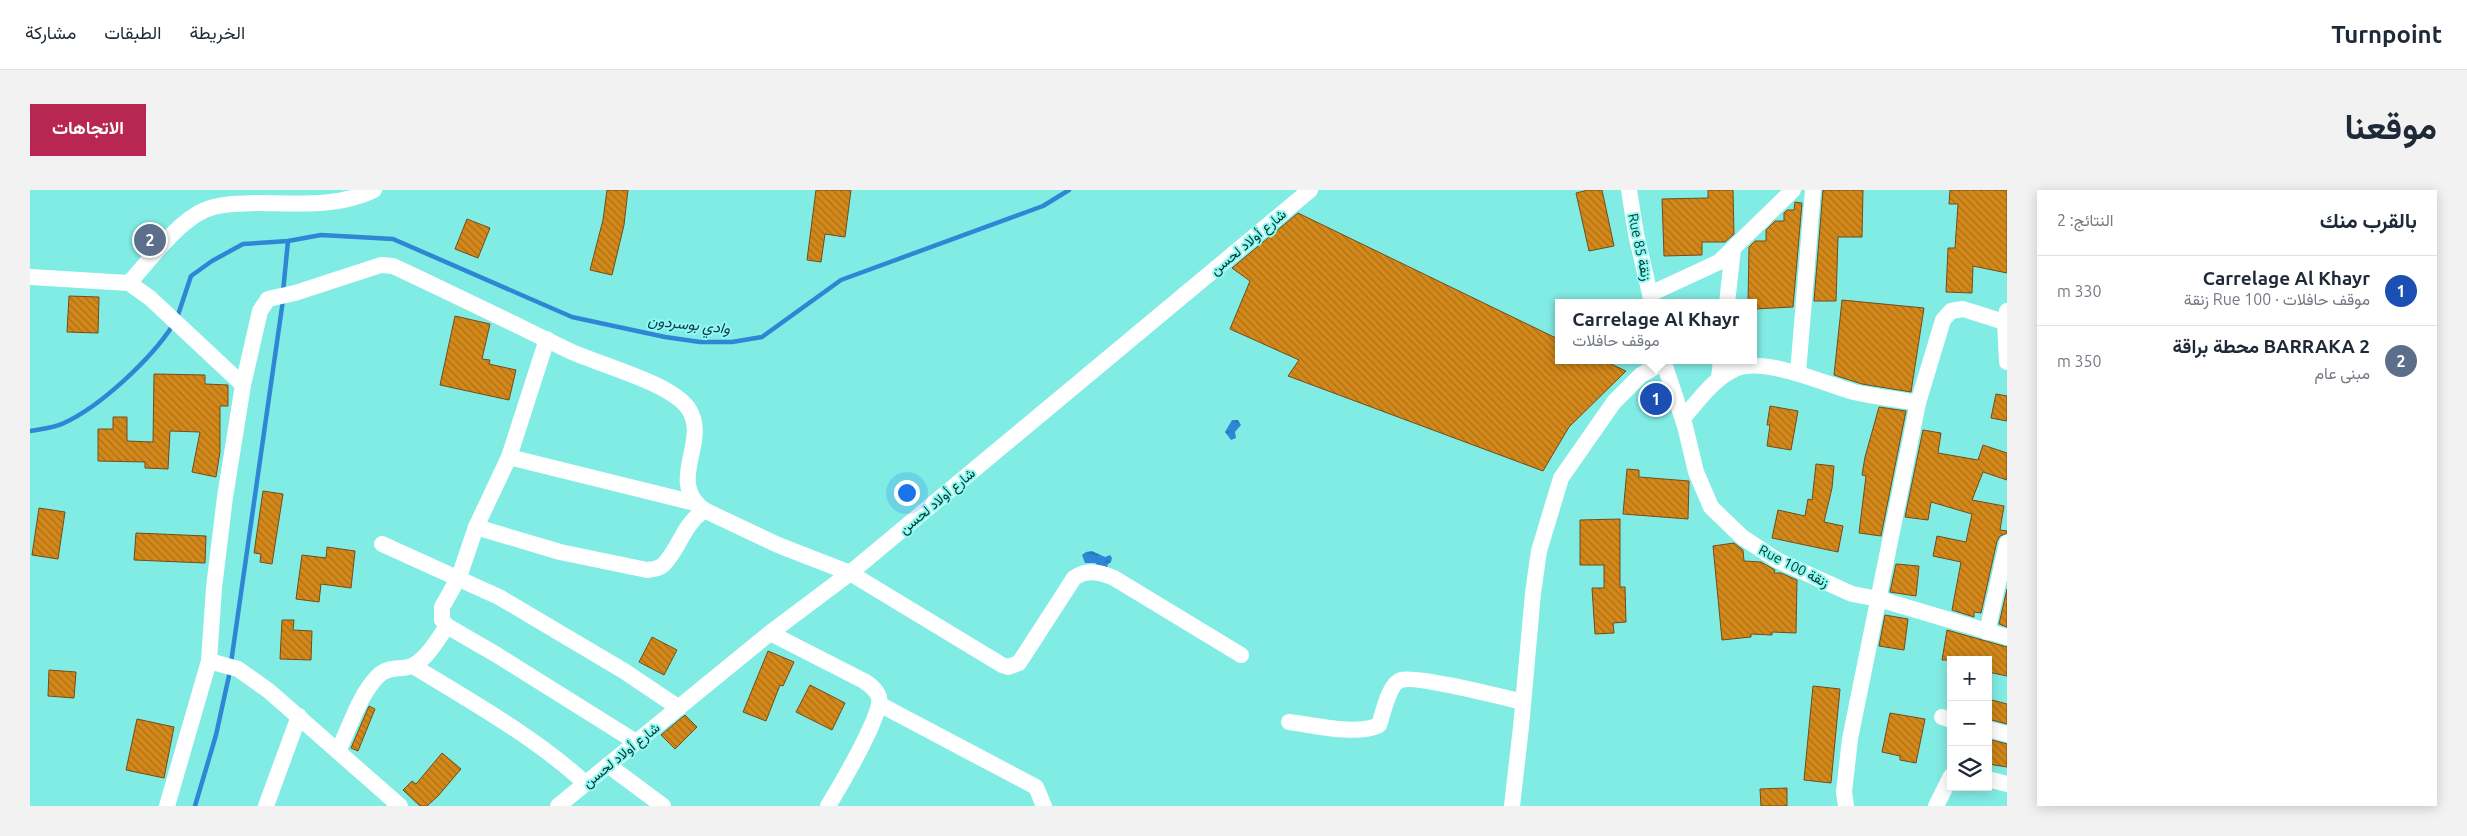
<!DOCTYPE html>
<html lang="ar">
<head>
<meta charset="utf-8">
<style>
  :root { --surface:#fff; --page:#f2f2f3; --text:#1f2937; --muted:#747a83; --line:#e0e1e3; --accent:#b72752 }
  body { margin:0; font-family:Ubuntu,Vazirmatn,sans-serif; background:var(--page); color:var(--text); direction:rtl }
  .controls { position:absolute; right:15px; bottom:15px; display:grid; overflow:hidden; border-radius:0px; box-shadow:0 2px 12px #0003 }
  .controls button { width:45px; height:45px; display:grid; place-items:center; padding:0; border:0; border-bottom:1px solid var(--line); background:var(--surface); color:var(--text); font:25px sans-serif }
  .you { position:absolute; left:876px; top:302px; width:18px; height:18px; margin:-12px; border:4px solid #fff; border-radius:50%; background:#1a73e8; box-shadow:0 0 0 8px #1a73e833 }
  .badge { display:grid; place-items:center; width:32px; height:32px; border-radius:50%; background:var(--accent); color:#fff; font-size:16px; font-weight:700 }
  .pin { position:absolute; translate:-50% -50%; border:2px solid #fff; box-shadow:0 1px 5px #0006 }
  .popup { position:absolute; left:1525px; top:109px; width:202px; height:65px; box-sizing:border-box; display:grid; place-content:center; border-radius:0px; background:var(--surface); filter:drop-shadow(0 1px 4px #0005); font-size:16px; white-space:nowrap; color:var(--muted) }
  .popup b { font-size:19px; color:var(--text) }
  .popup::after { content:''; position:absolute; left:50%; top:100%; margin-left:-10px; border:10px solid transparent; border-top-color:var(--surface) }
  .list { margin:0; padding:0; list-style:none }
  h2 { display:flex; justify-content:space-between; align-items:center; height:65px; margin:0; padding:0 20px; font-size:21px }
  h2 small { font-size:16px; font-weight:400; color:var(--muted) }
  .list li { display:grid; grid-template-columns:32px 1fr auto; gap:15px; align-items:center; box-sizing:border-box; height:70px; padding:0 20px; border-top:1px solid var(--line) }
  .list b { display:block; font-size:19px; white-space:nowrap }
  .list p { margin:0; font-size:16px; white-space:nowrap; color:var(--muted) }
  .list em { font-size:16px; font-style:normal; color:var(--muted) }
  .icon { flex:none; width:28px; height:28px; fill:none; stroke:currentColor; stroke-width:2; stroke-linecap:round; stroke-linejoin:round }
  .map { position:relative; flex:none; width:1977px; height:616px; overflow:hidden; direction:ltr; border-radius:0px }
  header { display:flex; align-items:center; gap:30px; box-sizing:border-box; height:70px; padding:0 25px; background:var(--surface); border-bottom:1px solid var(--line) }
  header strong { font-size:24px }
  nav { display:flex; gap:28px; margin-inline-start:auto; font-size:18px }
  .intro { display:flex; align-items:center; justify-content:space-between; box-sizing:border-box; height:120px; padding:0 30px }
  h1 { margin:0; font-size:35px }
  .button { padding:12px 22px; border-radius:0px; background:var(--accent); color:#fff; font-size:18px; font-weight:700 }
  main { display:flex; gap:30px; padding:0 30px }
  aside { flex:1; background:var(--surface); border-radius:0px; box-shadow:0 2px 12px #0003 }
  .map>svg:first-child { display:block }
  .water { fill:url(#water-ripples) }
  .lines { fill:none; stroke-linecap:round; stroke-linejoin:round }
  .stream { stroke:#2e86d4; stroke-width:4.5 }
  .building { fill:url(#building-back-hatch); stroke:#724c1d }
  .minor { stroke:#fff; stroke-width:16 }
  .labels { text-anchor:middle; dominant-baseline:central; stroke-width:4; stroke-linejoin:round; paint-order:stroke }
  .street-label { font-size:14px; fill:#023532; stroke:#8ef9f1 }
  .water-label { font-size:15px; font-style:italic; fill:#143656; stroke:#8ef9f1 }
</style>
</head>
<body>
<header>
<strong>Turnpoint</strong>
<nav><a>الخريطة</a><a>الطبقات</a><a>مشاركة</a></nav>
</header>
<div class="intro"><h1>موقعنا</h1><a class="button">الاتجاهات</a></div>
<main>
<aside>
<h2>بالقرب منك<small>النتائج: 2</small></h2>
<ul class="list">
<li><span class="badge" style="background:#1a4fb4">1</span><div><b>Carrelage Al Khayr</b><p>موقف حافلات · Rue 100 زنقة</p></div><em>330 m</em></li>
<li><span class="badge" style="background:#5c6f8a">2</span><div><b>BARRAKA 2 محطة براقة</b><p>مبنى عام</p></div><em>350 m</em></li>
</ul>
</aside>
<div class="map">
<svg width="1977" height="616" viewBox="0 0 1977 616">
  <defs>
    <pattern id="water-ripples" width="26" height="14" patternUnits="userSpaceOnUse" patternTransform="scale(1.25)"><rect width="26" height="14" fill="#2e86d4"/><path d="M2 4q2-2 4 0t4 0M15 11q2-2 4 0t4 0" fill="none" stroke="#256ead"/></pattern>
    <pattern id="building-back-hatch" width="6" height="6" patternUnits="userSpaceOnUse" patternTransform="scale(1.25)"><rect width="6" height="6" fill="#d38819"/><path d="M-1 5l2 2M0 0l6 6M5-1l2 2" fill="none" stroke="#a97017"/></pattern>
  </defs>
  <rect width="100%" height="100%" fill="#81ece4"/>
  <!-- water -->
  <g class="water">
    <path d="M1202,230H1208L1211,235L1205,242L1206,248L1201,250L1195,242Z"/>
    <path d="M1062,361L1075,367L1080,365L1082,368L1081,372L1077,375L1078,377L1072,379L1065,373H1055L1052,365L1056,362Z"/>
  </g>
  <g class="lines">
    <!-- stream -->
    <g class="stream">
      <path d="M253,102L258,51"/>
      <path d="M147,128L161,86L182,71L213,54L258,51L291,45L363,49L542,127L635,147L670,152H702L732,147L811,90L1013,16L1039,0"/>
      <path d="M0,241C11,239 24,238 34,233C71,216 121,169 143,135"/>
      <path d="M201,473L253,110"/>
      <path d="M165,616L186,545L200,481"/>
    </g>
  </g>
  <!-- building -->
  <g class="building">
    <path d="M577,0H598L594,35L582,85L560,80L573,30Z"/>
    <path d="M786,0H821L815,47L795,44L791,72L777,70Z"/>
    <path d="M1558,0H1572L1584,56L1559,61L1546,3Z"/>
    <path d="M1678,0H1703L1704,44L1695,52H1672V65L1634,66L1632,9L1678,8Z"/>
    <path d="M1793,0H1833L1832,47H1808L1806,111H1784Z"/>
    <path d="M1920,0H1977V83L1943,76L1942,103L1916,102L1918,58H1925L1928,14H1919Z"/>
    <path d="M1765,12L1772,13L1763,117L1724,119V113H1718L1719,57L1725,51H1736V40L1745,31H1754V23L1757,20H1764Z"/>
    <path d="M1268,23L1528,149V170H1572L1596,181L1539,237L1513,281L1258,186L1269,170L1200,139L1220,91L1202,78Z"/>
    <path d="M437,29L460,38L448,68L425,59Z"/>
    <path d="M39,106L69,107L68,143L37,142Z"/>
    <path d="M1812,110L1894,118L1881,202L1832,194L1804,185Z"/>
    <path d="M425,126L460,134L452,169L460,170L459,174L486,180L479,210L410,195Z"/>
    <path d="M124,184L175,185V194L198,195V216H190V262L186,287L162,282L170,242L140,241L138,279L115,278V272L68,271V239H83V227H97V251L123,252Z"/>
    <path d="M1966,204L1977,206V231L1961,228Z"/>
    <path d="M1740,216L1768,221L1761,260L1737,256L1740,235H1737Z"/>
    <path d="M1849,217L1876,221L1851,346L1829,343L1836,286L1832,285L1835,267Z"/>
    <path d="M1893,240L1911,243L1908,263L1948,270L1953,255L1977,263V290L1953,282L1942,310L1974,316L1970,340L1977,341V343L1970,346L1967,351L1951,423L1944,422V427L1922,420L1931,372L1903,366L1907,346L1936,352L1942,324L1901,312L1898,330L1875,327Z"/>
    <path d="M1786,274L1804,276L1802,298L1794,332L1813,336L1808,362L1742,348L1748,320L1775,326L1778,309L1782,310Z"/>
    <path d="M1597,279L1609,280V287L1659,291L1658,329L1593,324Z"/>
    <path d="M233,301L253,304L242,374L230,372L231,364L224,363Z"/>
    <path d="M9,318L35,322L28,369L2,365Z"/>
    <path d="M1590,329V397H1595L1596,432L1583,433L1584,443L1565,444L1562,398H1574V375H1550V330Z"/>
    <path d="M106,343L176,346L175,373L104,370Z"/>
    <path d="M1704,353L1713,360L1714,371L1731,372L1745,380L1744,383H1751L1767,390L1766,443L1742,442V445L1721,444V447L1692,450L1683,356Z"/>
    <path d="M297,357L325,361L321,398L291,394L289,412L266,409L272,365L296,368Z"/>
    <path d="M1866,374L1889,376L1886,406L1860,402Z"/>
    <path d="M1977,399V437L1969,434Z"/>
    <path d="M1855,425L1878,429L1874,460L1849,456Z"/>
    <path d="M252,430H264L263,440L282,441L281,470L250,469Z"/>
    <path d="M1917,440L1977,457V486L1958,482V470H1912Z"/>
    <path d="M622,447L647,460L634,485L609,472Z"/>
    <path d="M738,461L764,472L753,496L750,495L736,531L713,522Z"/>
    <path d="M19,480L46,482L44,508L18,506Z"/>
    <path d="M780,495L815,513L802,540L766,522Z"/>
    <path d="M1783,496L1810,499L1801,593L1774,590Z"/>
    <path d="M1958,509L1977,514V534L1958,529Z"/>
    <path d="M339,516L345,519L328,561L321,558Z"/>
    <path d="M1860,523L1895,529L1886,573L1870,570V566L1852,562Z"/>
    <path d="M655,525L667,537L645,559L631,545Z"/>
    <path d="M107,529L144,537L134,588L96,580Z"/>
    <path d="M1958,549L1977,554V577L1958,574Z"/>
    <path d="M412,563L431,579L408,606L397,616H390L373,600L382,591L386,594Z"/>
    <path d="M1757,598V616H1731L1730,599Z"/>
  </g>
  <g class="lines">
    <!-- minor -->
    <g class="minor">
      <path d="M1599,0L1606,44L1622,113"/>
      <path d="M0,87L99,93L120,108L213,195"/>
      <path d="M99,93C119,71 148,31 175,20C191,13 208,14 224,13C264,13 307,18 344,0"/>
      <path d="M1620,104L1689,72L1763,0"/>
      <path d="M1697,113L1703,59"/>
      <path d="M1977,121L1975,132L1977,172"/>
      <path d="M517,149L479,267L446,337L429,387L412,417V430L417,436L467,465L606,552"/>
      <path d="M1633,170L1655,236L1666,282L1681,317L1712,347L1747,370L1822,404L1849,409L1977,447"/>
      <path d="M1768,183L1783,0"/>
      <path d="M1689,188L1691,170"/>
      <path d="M1653,228C1669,210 1683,189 1705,179C1733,166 1795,194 1824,202C1845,207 1867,209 1888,213"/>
      <path d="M479,267L665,313"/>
      <path d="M446,337L530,362L617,380C624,379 630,379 635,373C651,355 652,337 674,320"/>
      <path d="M352,354L469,407L594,481L649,518"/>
      <path d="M1957,442L1977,353"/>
      <path d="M740,443L834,491C840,495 846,499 849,507C853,524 809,598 798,616"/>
      <path d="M179,471L208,479L239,501L370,616"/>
      <path d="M383,476C439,510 508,549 556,594"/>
      <path d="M849,514L1006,597L1014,616"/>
      <path d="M1912,527L1921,530"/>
      <path d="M1259,532C1284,535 1327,546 1349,535C1353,524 1359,493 1371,490C1385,485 1472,507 1493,512"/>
      <path d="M1958,539L1977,544"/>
      <path d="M308,561C320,537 329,505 348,486C359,475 373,481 384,475C398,467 408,449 417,436"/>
      <path d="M578,575L633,616"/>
      <path d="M1958,589L1977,594"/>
      <path d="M137,616L179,471L184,398L195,307L213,195L230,121L238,109L265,103L351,75L363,76C423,104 482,133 542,162C571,175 640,193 658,218C681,251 635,291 674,320L748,355L820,383L972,475L978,477L989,473L1044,388C1057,379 1070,382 1084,388L1211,465"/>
      <path d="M236,616L269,526"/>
      <path d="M528,616L740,443L820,383L1280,0"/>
      <path d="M1482,616L1491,537L1503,403L1509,361L1531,288L1584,212L1611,185L1634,172"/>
      <path d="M1816,616L1814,602L1820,549L1888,213L1913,130L1921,121L1933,119L1977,133"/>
      <path d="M1906,616L1921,586"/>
    </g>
  </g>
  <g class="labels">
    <!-- street labels -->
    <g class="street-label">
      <text transform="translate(1218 52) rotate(-40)">شارع أولاد لحسن</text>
      <text transform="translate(1610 57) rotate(78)">Rue 85 زنقة</text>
      <text transform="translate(907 311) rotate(-40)">شارع أولاد لحسن</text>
      <text transform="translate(1764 376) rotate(27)">Rue 100 زنقة</text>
      <text transform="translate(591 565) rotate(-39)">شارع أولاد لحسن</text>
    </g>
    <!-- water labels -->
    <g class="water-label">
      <text transform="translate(659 134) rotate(6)">وادي بوسردون</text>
    </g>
  </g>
</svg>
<div class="controls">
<button>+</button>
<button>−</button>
<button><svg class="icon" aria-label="layers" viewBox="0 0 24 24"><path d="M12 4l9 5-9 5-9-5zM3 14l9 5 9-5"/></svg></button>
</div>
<div class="you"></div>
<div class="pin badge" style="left:1626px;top:209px;background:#1a4fb4">1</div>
<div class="popup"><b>Carrelage Al Khayr</b>موقف حافلات</div>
<div class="pin badge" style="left:120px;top:50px;background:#5c6f8a">2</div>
</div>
</main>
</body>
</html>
